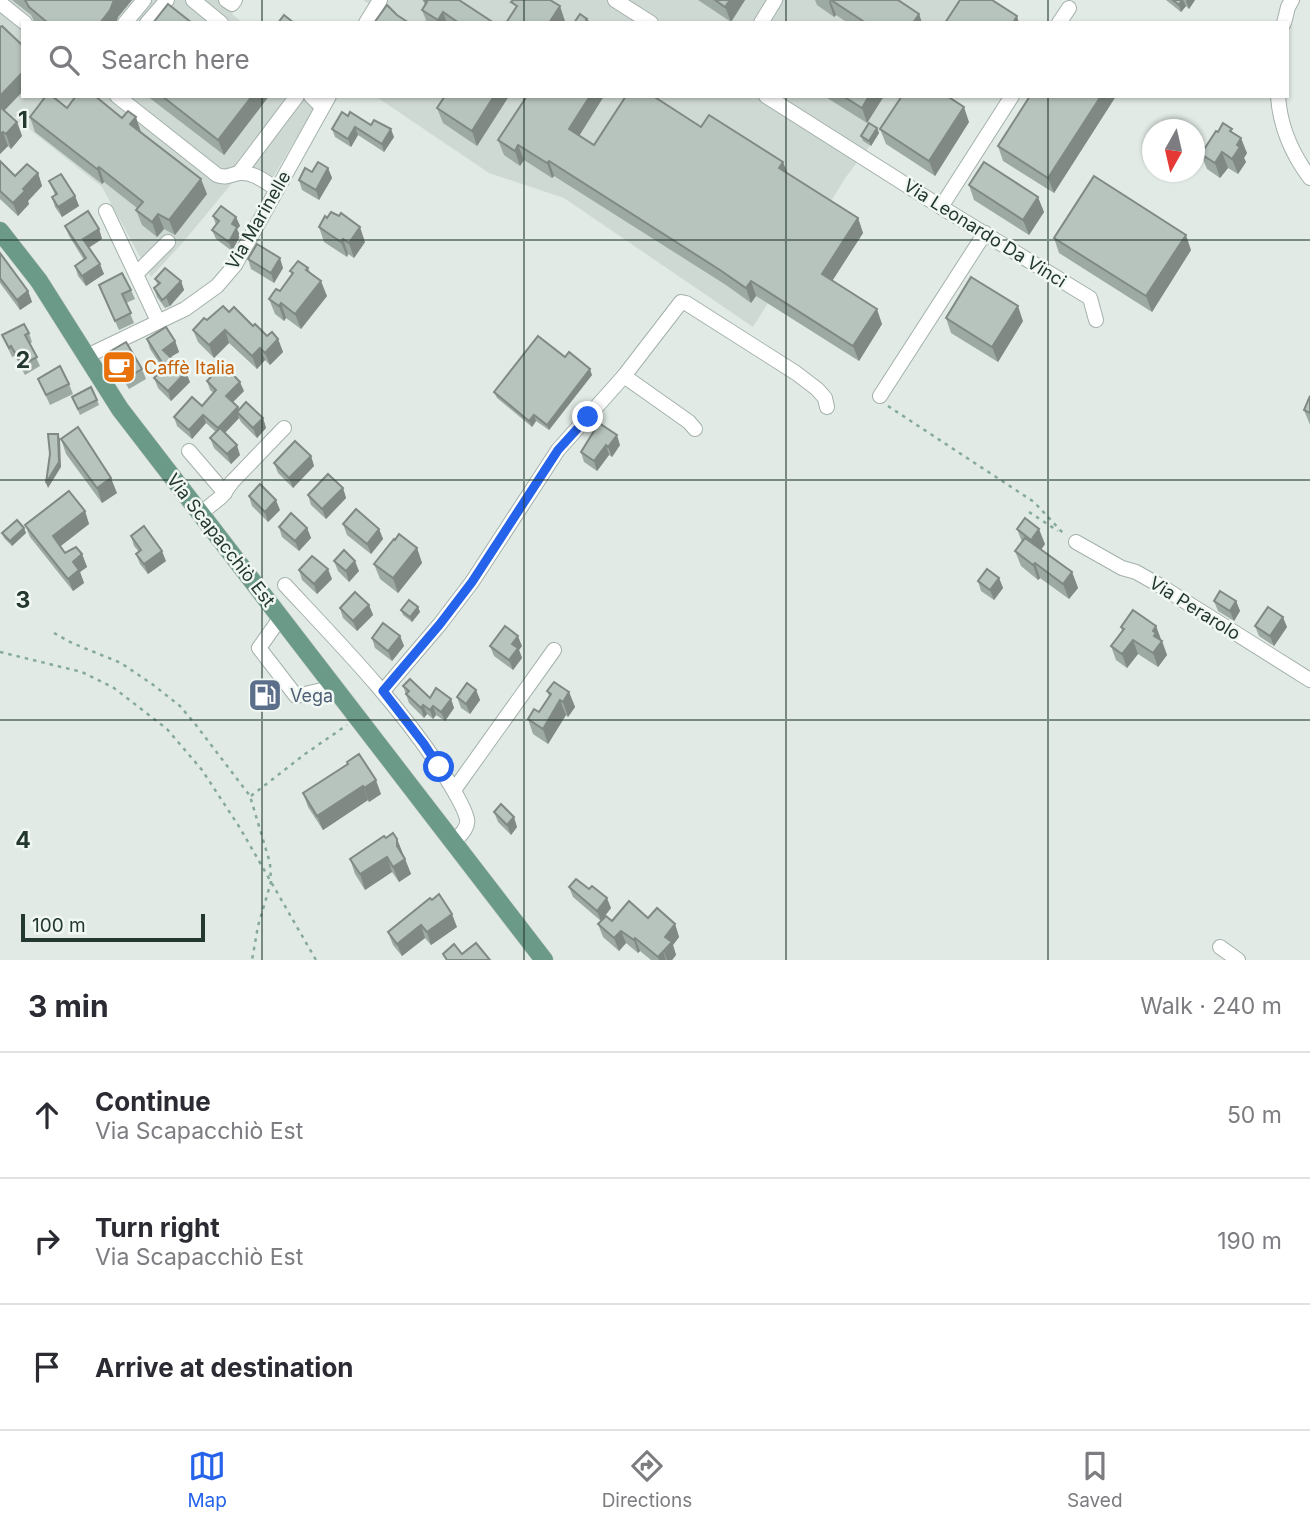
<!DOCTYPE html>
<html lang="en">
<head>
<meta charset="utf-8">
<style>
  :root { --surface:#fff; --page:#f2f2f3; --text:#2b2b33; --muted:#7c7c81; --line:#e1e1e2; --accent:#2563eb }
  body { margin:0; font-family:Inter,sans-serif; background:var(--page); color:var(--text) }
  .compass { position:absolute; left:1142px; top:119px; width:63px; height:63px; border-radius:50%; background:var(--surface); box-shadow:0 2px 5px #0004; rotate:188deg }
  .scale { position:absolute; left:21px; bottom:18px; width:184px; box-sizing:border-box; padding-left:7px; border:4px solid #233830; border-top:0; font-size:19px; line-height:24px; white-space:nowrap; color:#233830; -webkit-text-stroke:5px #f1f7f3; paint-order:stroke }
  .stop { position:absolute; width:21px; height:21px; margin:-16px; border:5px solid #2563eb; border-radius:50%; background:#fff }
  .stop.end { background:#2563eb; border-color:#fff; box-shadow:0 2px 7px #0008 }
  .list { margin:0; padding:0; list-style:none }
  h2 { display:flex; justify-content:space-between; align-items:center; height:91px; margin:0; padding:0 28px; font-size:30px }
  h2 small { font-size:23px; font-weight:400; color:var(--muted) }
  .list li { display:grid; grid-template-columns:46px 1fr auto; gap:21px; align-items:center; box-sizing:border-box; height:126px; padding:0 28px; border-top:2px solid var(--line) }
  .list b { display:block; font-size:26px; white-space:nowrap }
  .list p { margin:0; font-size:23px; white-space:nowrap; color:var(--muted) }
  .list em { font-size:23px; font-style:normal; color:var(--muted) }
  .icon { flex:none; width:38px; height:38px; fill:none; stroke:currentColor; stroke-width:2; stroke-linecap:round; stroke-linejoin:round }
  .map { position:relative; flex:none; width:1310px; height:960px; overflow:hidden }
  .search { position:absolute; background:var(--surface); box-shadow:0 2px 5px #0004; left:21px; right:21px; top:21px; height:77px; display:flex; align-items:center; gap:18px; box-sizing:border-box; padding:0 24px; border-radius:0px; color:var(--muted); font-size:26px }
  .sheet { height:469px; background:var(--surface) }
  nav { display:flex; justify-content:space-around; align-items:center; box-sizing:border-box; height:98px; border-top:2px solid var(--line); background:var(--surface); font-size:19px; color:var(--muted) }
  nav a { display:grid; justify-items:center; gap:4px }
  nav .on { color:var(--accent) }
  .map>svg:first-child { display:block }
  .built { fill:#cfd9d3 }
  .lines { fill:none; stroke-linecap:round; stroke-linejoin:round }
  .minor-casing { stroke:#a4b1ab; stroke-width:16 }
  .major-casing { stroke:#c1c7c5; stroke-width:19 }
  .path { stroke:#85aa99; stroke-width:2.5; stroke-dasharray:3.5 5; stroke-linecap:butt }
  .minor { stroke:#fff; stroke-width:14 }
  .major { stroke:#6b9a88; stroke-width:18 }
  .wall { fill:#9da9a3 }
  .shaded-wall { fill:#808984 }
  .building { fill:#b7c4bd; stroke:#808984; stroke-width:2 }
  .route { stroke:#2563eb; stroke-width:9 }
  .grid { fill:none; stroke:#233830; stroke-width:2; stroke-opacity:0.55 }
  .labels { text-anchor:middle; dominant-baseline:central; stroke-width:5; stroke-linejoin:round; paint-order:stroke }
  .street-label { font-size:18px; fill:#233830; stroke:#f1f7f3 }
  .food-label { font-size:18px; fill:#c56008; stroke:#f1f7f3; text-anchor:start }
  .service-label { font-size:18px; fill:#4e5e75; stroke:#f1f7f3; text-anchor:start }
  .grid-label { font-size:23px; text-anchor:middle; font-weight:bold; fill:#233830; stroke:#f1f7f3; stroke-width:5; stroke-linejoin:round; paint-order:stroke }
</style>
</head>
<body>
<div class="map">
<svg width="1310" height="960" viewBox="0 0 1310 960">
  <rect width="100%" height="100%" fill="#e1eae5"/>
  <!-- built -->
  <g class="built">
    <path d="M0,0H242L232,14L243,23H23V96H321L266,189L242,171L185,240L151,277L102,187L13,116L0,127Z"/>
    <path d="M363,0H964L949,23H383L387,15Z"/>
    <path d="M375,96H903L875,139L846,177L753,327L564,198L489,173Z"/>
  </g>
  <g class="lines">
    <!-- minor casing -->
    <g class="minor-casing">
      <g id="minor">
        <path d="M193,0L221,23"/>
        <path d="M226,0L232,4L235,0"/>
        <path d="M615,0L651,23"/>
        <path d="M0,3L25,23"/>
        <path d="M125,23L144,0"/>
        <path d="M147,23L167,0"/>
        <path d="M366,23L380,0"/>
        <path d="M761,23L775,0"/>
        <path d="M1059,23L1069,8"/>
        <path d="M1284,23L1288,7L1292,0"/>
        <path d="M117,96L217,175C227,179 231,174 240,173C254,172 265,182 277,189"/>
        <path d="M311,96L322,107"/>
        <path d="M766,96L941,207L1090,298L1096,320"/>
        <path d="M1278,96C1280,126 1292,154 1310,178"/>
        <path d="M239,173L297,96"/>
        <path d="M941,207L1012,96"/>
        <path d="M106,211L158,321"/>
        <path d="M136,274L168,242"/>
        <path d="M87,356L185,309L217,286L235,265L329,96"/>
        <path d="M624,376L681,302L686,303L796,373L817,389L825,398L827,407"/>
        <path d="M880,396L985,233"/>
        <path d="M189,451L225,493"/>
        <path d="M201,513L221,497L232,482L284,428"/>
        <path d="M1076,542L1122,568L1136,572L1159,585L1310,680"/>
        <path d="M285,585C340,644 398,703 442,771C449,783 464,805 467,819C469,828 460,835 454,842"/>
        <path d="M281,617L259,648L296,696L335,687"/>
        <path d="M383,691L440,624L472,582L558,450L624,376L689,422L695,429"/>
        <path d="M454,790L554,650"/>
        <path d="M1220,947L1238,960"/>
      </g>
    </g>
    <!-- major casing -->
    <g class="major-casing">
      <path id="major" d="M0,231L39,281L120,409L544,960"/>
    </g>
    <!-- path -->
    <g class="path">
      <path d="M888,406L1034,502L1063,533"/>
      <path d="M1029,512L1058,531"/>
      <path d="M54,633L72,643L121,663L152,684L180,706L196,725L250,796L270,863L271,882L258,926L252,960"/>
      <path d="M0,652L82,672L114,688L167,729L202,770L240,828L316,960"/>
      <path d="M251,796L305,754L347,725"/>
    </g>
    <!-- minor -->
    <use href="#minor" class="minor"/>
    <!-- major -->
    <use href="#major" class="major"/>
  </g>
  <!-- wall -->
  <g class="wall">
    <path d="M12,0H132L118,17L116,23H35L31,15Z"/>
    <path d="M423,0L494,23H427L422,10L425,6Z"/>
    <path d="M698,0H745L731,22Z"/>
    <path d="M815,0H898L919,14L922,23H848L836,15L834,17L817,5Z"/>
    <path d="M1166,0H1195L1189,9L1186,6L1181,12Z"/>
    <path d="M0,27L23,46V91L4,111L17,122L22,136L11,149L8,146L0,154Z"/>
    <path d="M147,96H269L224,155Z"/>
    <path d="M445,96H509L477,146L443,123L437,108Z"/>
    <path d="M527,96H604L579,136L594,145L701,127L787,173L858,218L863,233L832,281L882,324L859,361L756,296L751,303L726,285L554,176L552,178L524,160L520,166L504,155L498,140Z"/>
    <path d="M824,96H884L867,123Z"/>
    <path d="M1030,96H1116L1054,193L1003,161L998,146Z"/>
    <path d="M67,108L141,132L207,194L175,235L164,229L157,237L142,225L136,210L137,208L104,182L102,184L35,132L30,117Z"/>
    <path d="M348,116L371,125L394,137L384,152L358,135L351,147L335,137L332,129Z"/>
    <path d="M969,122L935,176L886,144L880,129Z"/>
    <path d="M1218,132H1233L1247,153L1244,158L1246,162L1238,174L1228,168L1220,178L1207,169L1201,154Z"/>
    <path d="M879,133L871,146L863,141L861,136Z"/>
    <path d="M0,161L15,176L38,173L42,186L28,201L29,204L18,216L0,199Z"/>
    <path d="M328,168L332,178L319,200L302,190L299,180L312,172Z"/>
    <path d="M49,181L75,196L79,206L62,217L55,207L52,197L55,195Z"/>
    <path d="M969,185L1044,212L1029,235L974,200Z"/>
    <path d="M213,216L236,217L240,226L237,229L240,236L232,251L216,239L212,230L216,225Z"/>
    <path d="M65,226L99,229L102,239L89,247L104,274L86,286L78,276L75,266L84,260L69,236Z"/>
    <path d="M319,227L365,242L354,258L348,254L347,257L324,242Z"/>
    <path d="M1054,238L1191,250L1152,312L1059,253Z"/>
    <path d="M0,253L28,291L32,302L20,310L0,283Z"/>
    <path d="M248,259L283,268L274,283L251,269Z"/>
    <path d="M308,268L310,272L327,296L301,329L286,318L284,321L275,314L269,299L280,291L292,274L290,271Z"/>
    <path d="M155,279L181,281L184,290L170,306L165,308L157,297L154,288L158,285Z"/>
    <path d="M99,285L131,290L135,299L126,303L134,323L119,330Z"/>
    <path d="M229,312L253,326L267,336L278,339L283,352L270,365L265,360L257,369L229,343L214,358L198,342L193,330L207,320Z"/>
    <path d="M946,318L1023,321L998,362L951,333Z"/>
    <path d="M29,333L32,342L30,344L40,366L25,375L15,356L12,357L2,335Z"/>
    <path d="M147,339L175,341L179,352L170,357L190,382L171,401L158,388L154,378L163,369L150,349Z"/>
    <path d="M109,352L142,369L146,379L129,389L113,362Z"/>
    <path d="M565,357L592,375L549,430L536,421L532,427L497,398L494,392Z"/>
    <path d="M38,379L69,384L73,394L50,405Z"/>
    <path d="M207,381L244,391L233,402L239,410L263,418L266,428L257,438L241,422L239,418L225,433L240,455L231,464L214,448L210,438L216,432L206,423L192,439L177,426L174,417L202,406L214,393L210,390Z"/>
    <path d="M1310,396V425L1304,410Z"/>
    <path d="M72,397L97,400L99,405L80,415Z"/>
    <path d="M599,423L620,445L612,457L609,455L597,471L584,462L581,452Z"/>
    <path d="M61,439L117,493L102,503L66,454Z"/>
    <path d="M311,456L314,466L293,488L278,473L274,463Z"/>
    <path d="M343,488L346,498L326,519L311,505L308,495Z"/>
    <path d="M249,496L280,510L268,522L252,506Z"/>
    <path d="M85,511L89,524L60,546L65,553L82,554L87,567L80,572L84,583L73,591L30,537L25,525Z"/>
    <path d="M343,524L379,529L383,539L371,554L347,535Z"/>
    <path d="M279,527L307,528L311,538L299,551L282,537Z"/>
    <path d="M24,528L26,533L12,546L4,538L2,533Z"/>
    <path d="M1017,529L1045,544L1041,550L1072,572L1078,588L1069,599L1040,578L1038,580L1021,566L1015,551L1022,542Z"/>
    <path d="M131,536L166,561L148,574L140,564L136,554L139,552L134,546Z"/>
    <path d="M417,548L422,563L398,593L380,579L374,564Z"/>
    <path d="M334,561L359,571L349,582L338,571Z"/>
    <path d="M299,570L332,579L317,594L302,580Z"/>
    <path d="M999,578L1003,588L994,600L981,591L978,581Z"/>
    <path d="M1214,601H1236L1240,611L1234,621L1218,611Z"/>
    <path d="M369,605L373,615L357,631L343,618L340,608Z"/>
    <path d="M418,607L420,612L412,622L403,615L401,610Z"/>
    <path d="M1156,626L1167,655L1158,667L1138,654L1127,668L1116,660L1111,646L1122,631L1121,627Z"/>
    <path d="M1255,626L1287,627L1274,646L1259,636Z"/>
    <path d="M400,636L404,646L392,661L375,648L372,638Z"/>
    <path d="M490,646H522L519,650L522,658L513,670L494,656Z"/>
    <path d="M403,686L430,698L451,699L454,708L445,721L436,715L433,719L427,714L424,718L409,703Z"/>
    <path d="M476,690L480,700L470,714L461,708L457,697Z"/>
    <path d="M547,691L569,692L575,707L568,717L566,715L548,744L533,734L528,719L539,712L549,696Z"/>
    <path d="M348,764L381,794L369,802L368,800L323,830L308,807L303,793Z"/>
    <path d="M494,812L517,827L511,835L498,822Z"/>
    <path d="M386,838L397,839L411,874L399,882L392,872L365,890L355,874L350,859Z"/>
    <path d="M569,887L611,908L601,921L573,897Z"/>
    <path d="M430,898L457,927L431,945L425,938L402,956L393,945L388,932Z"/>
    <path d="M648,918L675,924L679,937L673,945L676,955L672,960H651L640,951L638,953L626,943L619,951L603,937L598,924L612,921Z"/>
  </g>
  <!-- shaded-wall -->
  <g class="shaded-wall">
    <path d="M114,0H132L118,17L116,23H100Z"/>
    <path d="M730,0H745L731,22L725,7Z"/>
    <path d="M830,0L836,15L834,17L829,2Z"/>
    <path d="M1182,0H1183L1186,6L1181,12L1179,5Z"/>
    <path d="M1187,0H1195L1189,9L1186,1Z"/>
    <path d="M560,6L565,21L564,23H549Z"/>
    <path d="M443,12L447,23H439L438,20Z"/>
    <path d="M919,14L922,23H913Z"/>
    <path d="M1017,16L1019,23H1013Z"/>
    <path d="M23,72V91L0,115V96Z"/>
    <path d="M252,96H269L224,155L218,140Z"/>
    <path d="M494,96H509L477,146L472,131Z"/>
    <path d="M590,96H604L574,144L569,129Z"/>
    <path d="M869,96H884L867,123L862,108Z"/>
    <path d="M1101,96H1116L1054,193L1048,178Z"/>
    <path d="M964,107L969,122L935,176L929,161Z"/>
    <path d="M136,117L141,132L136,139L130,124Z"/>
    <path d="M17,122L22,136L11,149L6,134Z"/>
    <path d="M355,127L358,135L351,147L348,139Z"/>
    <path d="M877,128L879,133L871,146L869,141Z"/>
    <path d="M391,129L394,137L384,152L382,144Z"/>
    <path d="M3,132L8,146L0,154V134Z"/>
    <path d="M1241,138L1247,153L1244,158L1246,162L1238,174L1232,159L1237,145Z"/>
    <path d="M518,145L524,160L520,166L515,151Z"/>
    <path d="M1222,152L1228,168L1220,178L1215,163Z"/>
    <path d="M549,161L554,176L552,178L547,163Z"/>
    <path d="M783,162L789,177L779,168Z"/>
    <path d="M99,167L104,182L102,184L97,169Z"/>
    <path d="M328,168L332,178L319,200L316,190Z"/>
    <path d="M38,173L42,186L28,201L29,204L18,216L13,203L23,189Z"/>
    <path d="M201,179L207,194L175,235L169,220Z"/>
    <path d="M75,196L79,206L62,217L58,207Z"/>
    <path d="M1038,197L1044,212L1029,235L1023,220Z"/>
    <path d="M158,214L164,229L157,237L152,222Z"/>
    <path d="M236,217L240,226L237,229L240,236L232,251L229,242L232,224Z"/>
    <path d="M858,218L863,233L827,289L822,274Z"/>
    <path d="M360,227L365,242L354,258L349,243Z"/>
    <path d="M99,229L102,239L87,249L83,239Z"/>
    <path d="M1186,235L1191,250L1152,312L1146,296Z"/>
    <path d="M343,239L348,254L347,257L341,242Z"/>
    <path d="M280,258L283,268L274,283L271,273Z"/>
    <path d="M100,264L104,274L86,286L82,276Z"/>
    <path d="M181,281L184,290L170,306L166,297Z"/>
    <path d="M321,281L327,296L301,329L295,314Z"/>
    <path d="M751,281L756,296L751,303L746,288Z"/>
    <path d="M28,291L32,302L20,310L17,300Z"/>
    <path d="M281,303L286,318L284,321L279,306Z"/>
    <path d="M1018,306L1023,321L998,362L992,347Z"/>
    <path d="M877,309L882,324L859,361L853,346Z"/>
    <path d="M225,330L229,343L214,358L209,345Z"/>
    <path d="M278,339L283,352L270,365L265,353Z"/>
    <path d="M175,341L179,352L166,360L163,350Z"/>
    <path d="M260,348L265,360L257,369L252,356Z"/>
    <path d="M590,369L592,375L549,430L547,425Z"/>
    <path d="M186,372L190,382L171,401L168,391Z"/>
    <path d="M240,382L244,391L230,405L226,396Z"/>
    <path d="M238,407L242,416L237,412L239,418L221,437L218,428Z"/>
    <path d="M203,415L206,423L192,439L189,430Z"/>
    <path d="M534,415L536,421L532,427L529,421Z"/>
    <path d="M263,418L266,428L257,438L253,428Z"/>
    <path d="M58,434L60,439L61,467L48,488L46,483Z"/>
    <path d="M617,435L620,445L612,457L608,447Z"/>
    <path d="M237,445L240,455L231,464L227,454Z"/>
    <path d="M606,445L609,455L597,471L594,461Z"/>
    <path d="M311,456L314,466L293,488L289,478Z"/>
    <path d="M111,478L117,493L102,503L97,488Z"/>
    <path d="M343,488L346,498L326,519L322,509Z"/>
    <path d="M276,500L280,510L268,522L265,512Z"/>
    <path d="M85,511L89,524L57,549L53,536Z"/>
    <path d="M24,528L26,533L12,546L10,541Z"/>
    <path d="M307,528L311,538L299,551L295,541Z"/>
    <path d="M379,529L383,539L371,554L367,544Z"/>
    <path d="M1039,529L1045,544L1037,555L1031,540Z"/>
    <path d="M417,548L422,563L398,593L393,578Z"/>
    <path d="M162,551L166,561L148,574L144,564Z"/>
    <path d="M82,554L87,567L80,572L84,583L73,591L68,579L73,562Z"/>
    <path d="M355,561L359,571L349,582L346,571Z"/>
    <path d="M1035,563L1040,578L1038,580L1033,565Z"/>
    <path d="M328,569L332,579L317,594L314,584Z"/>
    <path d="M1072,572L1078,588L1069,599L1063,584Z"/>
    <path d="M999,578L1003,588L994,600L990,590Z"/>
    <path d="M1236,601L1240,611L1234,621L1230,611Z"/>
    <path d="M369,605L373,615L357,631L353,621Z"/>
    <path d="M418,607L420,612L412,622L410,617Z"/>
    <path d="M1283,617L1287,627L1274,646L1270,636Z"/>
    <path d="M1156,626L1161,640L1160,642L1162,641L1167,655L1158,667L1153,653V631Z"/>
    <path d="M400,636L404,646L392,661L388,651Z"/>
    <path d="M518,636L522,646L519,650L522,658L513,670L509,660L512,644Z"/>
    <path d="M1133,640L1138,654L1127,668L1122,654Z"/>
    <path d="M476,690L480,700L470,714L466,704Z"/>
    <path d="M569,692L575,707L568,717L563,702Z"/>
    <path d="M451,699L454,708L445,721L441,712Z"/>
    <path d="M560,700L566,715L548,744L543,729Z"/>
    <path d="M423,705L427,714L424,718L421,708Z"/>
    <path d="M433,706L436,715L433,719L430,710Z"/>
    <path d="M376,780L381,794L369,802L364,788Z"/>
    <path d="M363,786L368,800L323,830L317,816Z"/>
    <path d="M514,817L517,827L511,835L507,825Z"/>
    <path d="M397,839L411,874L399,882L393,867Z"/>
    <path d="M387,857L392,872L365,890L360,874Z"/>
    <path d="M607,898L611,908L601,921L597,911Z"/>
    <path d="M452,914L457,927L431,945L427,932Z"/>
    <path d="M675,924L679,937L673,945L676,955L672,960H667L664,952L665,937Z"/>
    <path d="M421,925L425,938L402,956L397,944Z"/>
    <path d="M621,931L626,943L619,951L614,938Z"/>
    <path d="M635,938L640,951L638,953L634,940Z"/>
    <path d="M663,951L666,960H659L658,957Z"/>
  </g>
  <!-- building -->
  <g class="building">
    <path d="M25,0H114L110,10L100,23H48L29,7Z"/>
    <path d="M424,0H459L494,23H459L443,12L438,20L422,10L427,2Z"/>
    <path d="M513,0H550L560,6L549,23H506L517,6L511,2Z"/>
    <path d="M715,0H730L725,7Z"/>
    <path d="M831,0H898L919,14L913,23H866Z"/>
    <path d="M960,0H992L1017,16L1013,23H945Z"/>
    <path d="M1173,0H1182L1179,5Z"/>
    <path d="M168,4L192,23H153Z"/>
    <path d="M387,5L397,15L409,23H374Z"/>
    <path d="M580,14L587,19L586,20L590,23H574Z"/>
    <path d="M284,15L294,23H278Z"/>
    <path d="M2,26L23,46V72L0,96V27Z"/>
    <path d="M46,96H52L67,108L76,96H95L122,118L128,111L136,117L130,124L201,179L169,220L158,214L152,222L136,210L143,202L99,167L97,169L30,117Z"/>
    <path d="M162,96H252L218,140Z"/>
    <path d="M445,96H494L472,131L437,108Z"/>
    <path d="M527,96H590L569,129L594,145L626,96H653L701,127L709,115L783,162L779,168L858,218L822,274L877,309L853,346L751,281L746,288L720,270L549,161L547,163L518,145L515,151L498,140Z"/>
    <path d="M843,96H869L862,108Z"/>
    <path d="M902,96H947L964,107L929,161L880,129Z"/>
    <path d="M1030,96H1101L1048,178L998,146Z"/>
    <path d="M0,107L17,122L6,134L3,132L0,134Z"/>
    <path d="M342,112L348,116L350,112L371,125L374,120L391,129L382,144L355,127L348,139L332,129Z"/>
    <path d="M869,123L877,128L869,141L861,136Z"/>
    <path d="M1223,123L1232,129L1230,131L1241,138L1237,145L1240,147L1232,159L1222,152L1215,163L1201,154L1216,131L1218,132Z"/>
    <path d="M0,161L15,176L27,164L38,173L23,189L25,191L13,203L0,191Z"/>
    <path d="M318,162L328,168L316,190L299,180L305,168L312,172Z"/>
    <path d="M984,162L1038,197L1023,220L969,185Z"/>
    <path d="M61,174L75,196L58,207L52,197L57,194L49,181Z"/>
    <path d="M1094,176L1186,235L1146,296L1054,238Z"/>
    <path d="M221,206L236,217L232,224L237,227L229,242L212,230L219,221L213,216Z"/>
    <path d="M88,211L99,229L83,239L100,264L82,276L75,266L86,258L65,226Z"/>
    <path d="M331,212L339,216L341,213L360,227L349,243L343,239L341,242L319,227L325,216L327,218Z"/>
    <path d="M257,244L280,258L271,273L248,259Z"/>
    <path d="M0,253L28,291L17,300L0,278Z"/>
    <path d="M298,261L308,268L306,270L321,281L295,314L281,303L279,306L269,299L276,289L280,291L293,273L290,271Z"/>
    <path d="M165,268L181,281L166,297L162,300L154,288L160,283L155,279Z"/>
    <path d="M122,273L131,290L122,294L131,313L115,321L99,285Z"/>
    <path d="M971,277L1018,306L992,347L946,318Z"/>
    <path d="M223,306L229,312L234,307L253,326L255,324L267,336L272,332L278,339L265,353L260,348L252,356L225,330L209,345L193,330L204,318L207,320Z"/>
    <path d="M24,324L29,333L25,335L37,357L22,365L11,346L9,348L2,335Z"/>
    <path d="M166,327L175,341L163,350L186,372L168,391L154,378L165,367L147,339Z"/>
    <path d="M538,336L565,357L569,352L590,369L547,425L534,415L529,421L494,392Z"/>
    <path d="M126,342L142,369L125,379L109,352Z"/>
    <path d="M223,364L240,382L226,396L238,407L218,428L203,415L189,430L174,417L192,397L202,406L216,390L207,381Z"/>
    <path d="M60,366L69,384L46,395L38,379Z"/>
    <path d="M91,387L97,400L78,409L72,397Z"/>
    <path d="M1310,396V413L1304,410Z"/>
    <path d="M246,402L263,418L253,428L237,412Z"/>
    <path d="M599,423L617,435L608,447L606,445L594,461L581,452Z"/>
    <path d="M78,427L111,478L97,488L61,439Z"/>
    <path d="M220,428L237,445L227,454L210,438Z"/>
    <path d="M48,434H58L59,462L46,483L50,454Z"/>
    <path d="M295,441L311,456L289,478L274,463Z"/>
    <path d="M328,474L343,488L322,509L308,495Z"/>
    <path d="M260,484L276,500L265,512L249,496Z"/>
    <path d="M69,491L85,511L53,536L65,553L76,547L82,554L73,562L79,570L68,579L25,525Z"/>
    <path d="M356,509L379,529L367,544L343,524Z"/>
    <path d="M291,513L307,528L295,541L279,527Z"/>
    <path d="M1025,518L1039,529L1031,540L1017,529Z"/>
    <path d="M17,520L24,528L10,541L2,533Z"/>
    <path d="M144,526L162,551L144,564L136,554L141,550L131,536Z"/>
    <path d="M399,534L417,548L393,578L374,564L394,539L395,540Z"/>
    <path d="M1025,538L1072,572L1063,584L1035,563L1033,565L1015,551Z"/>
    <path d="M344,550L355,561L346,571L334,561Z"/>
    <path d="M312,556L328,569L314,584L299,570Z"/>
    <path d="M987,569L999,578L990,590L978,581Z"/>
    <path d="M1220,591L1236,601L1230,611L1214,601Z"/>
    <path d="M355,592L369,605L353,621L340,608Z"/>
    <path d="M409,600L418,607L410,617L401,610Z"/>
    <path d="M1268,607L1283,617L1270,636L1255,626Z"/>
    <path d="M1133,610L1156,626L1153,631L1156,633L1154,636L1162,641L1153,653L1133,640L1122,654L1111,646L1124,629L1121,627Z"/>
    <path d="M383,623L400,636L388,651L372,638Z"/>
    <path d="M505,626L518,636L512,644L518,648L509,660L490,646Z"/>
    <path d="M410,679L430,698L436,688L451,699L441,712L433,706L430,710L423,705L421,708L406,694L409,691L403,686Z"/>
    <path d="M554,682L569,692L563,702L560,700L543,729L528,719L534,709L539,712L551,694L547,691Z"/>
    <path d="M467,683L476,690L466,704L457,697Z"/>
    <path d="M359,754L376,780L364,788L363,786L317,816L303,793L348,764L347,762Z"/>
    <path d="M501,804L514,817L507,825L494,812Z"/>
    <path d="M393,833L397,839V846L405,859L393,867L387,857L360,874L350,859L384,836L386,838Z"/>
    <path d="M576,879L589,889L592,886L607,898L597,911L569,887Z"/>
    <path d="M439,894L452,914L427,932L421,925L397,944L388,932L430,898L432,900Z"/>
    <path d="M629,901L648,918L657,908L675,924L665,937L672,942L658,957L635,938L634,940L621,931L614,938L598,924L606,916L612,921Z"/>
    <path d="M476,943L490,960H447L443,954L454,944L462,954Z"/>
  </g>
  <g class="lines">
    <!-- route -->
    <path class="route" d="M439,767L424,744L383,691L440,624L472,582L558,450L588,417"/>
  </g>
  <!-- grid -->
  <path class="grid" d="M262,0V23M524,0V23M786,0V23M1048,0V23M262,96V960M524,96V960M786,96V960M1048,96V960M0,240H1310M0,480H1310M0,720H1310"/>
  <!-- icons -->
  <defs>
    <g id="cafe-square" transform="scale(1.75)"><rect x="-9" y="-9" width="18" height="18" rx="4" fill="#e8710a" stroke="#f1f7f3"/><path d="M-5.5-4.5H6V0H3Q3 3.5 0 3.5H-2.5Q-5.5 3.5-5.5 0ZM3-3.2v2h1.7v-2ZM-6 4.5H4V6H-6Z" fill="#fff"/></g>
    <g id="fuel-square" transform="scale(1.75)"><rect x="-9" y="-9" width="18" height="18" rx="4" fill="#5c6f8a" stroke="#f1f7f3"/><path d="M-5.5-6h7V0h2V4h1.3V-2.5L3-4.5l.8-.8L6-3V5H2.5V1h-1V6h-7ZM-4.2-4.7v3.2H.2V-4.7Z" fill="#fff"/></g>
  </defs>
  <g fill-rule="evenodd">
    <use href="#cafe-square" x="119" y="367"/>
    <use href="#fuel-square" x="265" y="695"/>
  </g>
  <g class="labels">
    <!-- street labels -->
    <g class="street-label">
      <text transform="translate(258 220) rotate(-60)">Via Marinelle</text>
      <text transform="translate(985 233) rotate(32)">Via Leonardo Da Vinci</text>
      <text transform="translate(221 540) rotate(52)">Via Scapacchiò Est</text>
      <text transform="translate(1195 608) rotate(32)">Via Perarolo</text>
    </g>
    <!-- food labels -->
    <g class="food-label">
      <text x="144" y="367">Caffè Italia</text>
    </g>
    <!-- service labels -->
    <g class="service-label">
      <text x="290" y="695">Vega</text>
    </g>
  </g>
  <g class="grid-label">
    <text x="23" y="128">1</text>
    <text x="23" y="368">2</text>
    <text x="23" y="608">3</text>
    <text x="23" y="848">4</text>
  </g>
</svg>
<svg class="compass" viewBox="-18 -18 36 36"><path d="M0-13l5 13h-10z" fill="#e53935"/><path d="M0 13l5-13h-10z" fill="#7c7c81"/></svg>
<div class="scale">100 m</div>
<div class="stop" style="left:439px;top:767px"></div>
<div class="stop end" style="left:588px;top:417px"></div>
<div class="search"><svg class="icon" aria-label="search" viewBox="0 0 24 24"><circle cx="10" cy="10" r="6"/><path d="M15 15l6 6"/></svg>Search here</div>
</div>
<section class="sheet">
<h2>3 min<small>Walk · 240 m</small></h2>
<ul class="list">
<li><svg class="icon" aria-label="ahead" viewBox="0 0 24 24"><path d="M12 20V5M6 11l6-6 6 6"/></svg><div><b>Continue</b><p>Via Scapacchiò Est</p></div><em>50 m</em></li>
<li><svg class="icon" aria-label="right" viewBox="0 0 24 24"><path d="M7 20v-9h11M14 6l5 5-5 5"/></svg><div><b>Turn right</b><p>Via Scapacchiò Est</p></div><em>190 m</em></li>
<li><svg class="icon" aria-label="arrive" viewBox="0 0 24 24"><path d="M6 21V4h12l-3 4 3 4H6"/></svg><div><b>Arrive at destination</b></div></li>
</ul>
</section>
<nav>
<a class="on"><svg class="icon" aria-label="map" viewBox="0 0 24 24"><path d="M3 6l6-2 6 2 6-2v14l-6 2-6-2-6 2zM9 4v14M15 6v14"/></svg>Map</a>
<a><svg class="icon" aria-label="directions" viewBox="0 0 24 24"><path d="M12 3l9 9-9 9-9-9zM9 14v-3h6M13 9l2 2-2 2"/></svg>Directions</a>
<a><svg class="icon" aria-label="saved" viewBox="0 0 24 24"><path d="M7 4h10v16l-5-4-5 4z"/></svg>Saved</a>
</nav>
</body>
</html>
